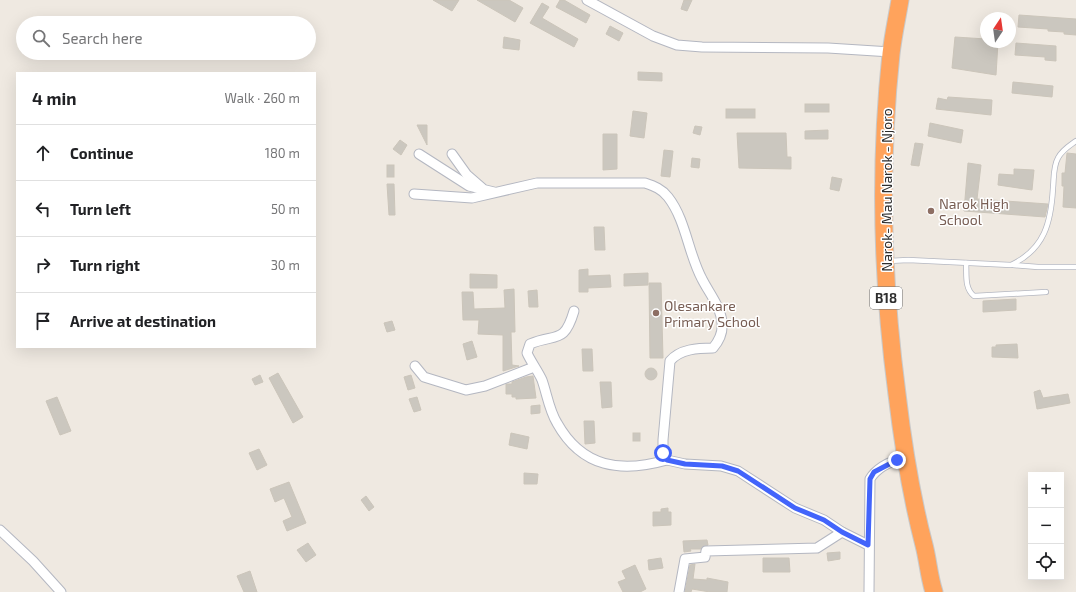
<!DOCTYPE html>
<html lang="en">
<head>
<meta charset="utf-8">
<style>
  :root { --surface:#fff; --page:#f2f2f2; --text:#202124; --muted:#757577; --line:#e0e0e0 }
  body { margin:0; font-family:"Exo 2",sans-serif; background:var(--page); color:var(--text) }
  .controls { position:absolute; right:12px; bottom:12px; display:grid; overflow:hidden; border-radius:0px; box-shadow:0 4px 16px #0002 }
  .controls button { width:36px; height:36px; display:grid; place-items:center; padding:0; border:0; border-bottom:1px solid var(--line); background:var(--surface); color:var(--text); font:20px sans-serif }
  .compass { position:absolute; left:980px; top:12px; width:36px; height:36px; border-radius:50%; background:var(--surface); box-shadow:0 4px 16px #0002; rotate:13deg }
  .stop { position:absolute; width:12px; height:12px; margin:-9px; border:3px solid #4264fb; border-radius:50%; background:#fff }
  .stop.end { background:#4264fb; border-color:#fff; box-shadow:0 1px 4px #0008 }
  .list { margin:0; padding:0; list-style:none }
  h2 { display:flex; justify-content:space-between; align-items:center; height:52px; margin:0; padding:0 16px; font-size:17px }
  h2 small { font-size:13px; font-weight:400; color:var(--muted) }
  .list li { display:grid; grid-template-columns:26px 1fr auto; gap:12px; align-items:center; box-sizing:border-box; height:56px; padding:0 16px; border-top:1px solid var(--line) }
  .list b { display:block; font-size:15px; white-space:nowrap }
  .list em { font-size:13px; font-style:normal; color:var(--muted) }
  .icon { flex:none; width:22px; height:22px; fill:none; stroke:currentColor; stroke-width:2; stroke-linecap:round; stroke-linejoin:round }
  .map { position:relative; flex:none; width:1076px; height:592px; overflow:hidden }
  .search { position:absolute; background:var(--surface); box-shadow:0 4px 16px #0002; left:16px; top:16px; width:300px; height:44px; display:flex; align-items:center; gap:10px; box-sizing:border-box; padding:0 14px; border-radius:22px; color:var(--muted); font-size:15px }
  .panel { position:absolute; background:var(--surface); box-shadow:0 4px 16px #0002; left:16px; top:72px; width:300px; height:276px; border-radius:0px }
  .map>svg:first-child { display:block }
  .building { fill:#cbc7bf; stroke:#cbc5ba }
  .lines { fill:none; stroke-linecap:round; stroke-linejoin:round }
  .lane-casing { stroke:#b4b7c1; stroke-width:6 }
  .street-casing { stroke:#b4b7c1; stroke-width:11 }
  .highway-casing { stroke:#c9c9c9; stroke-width:19 }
  .lane { stroke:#fff; stroke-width:4.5 }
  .street { stroke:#fff; stroke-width:9 }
  .highway { stroke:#ffa35c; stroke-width:17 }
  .route { stroke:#4264fb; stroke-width:5 }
  .education-dot { fill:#8d6e63; stroke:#fff; stroke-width:1.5 }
  .labels { text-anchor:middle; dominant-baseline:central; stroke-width:3; stroke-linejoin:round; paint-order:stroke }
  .shield { fill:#fff; stroke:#6d6d6d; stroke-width:1 }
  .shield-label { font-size:13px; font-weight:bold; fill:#2e2e2e }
  .street-label { font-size:14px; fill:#2e2e2e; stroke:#fff }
  .education-label { font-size:14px; fill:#785e54; stroke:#fff; text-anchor:start }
</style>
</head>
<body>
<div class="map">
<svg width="1076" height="592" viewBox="0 0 1076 592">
  <rect width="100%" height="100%" fill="#efe9e1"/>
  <!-- building -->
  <g class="building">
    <path d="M433,0H459L452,11Z"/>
    <path d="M477,0H509L523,8L515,22Z"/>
    <path d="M560,0H564L590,15L586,23L556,7Z"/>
    <path d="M684,0H692L687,11L681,9Z"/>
    <path d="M542,3L549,7L542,18L578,39L574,47L530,23Z"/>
    <path d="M1019,15L1076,19V35L1064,34V32L1048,31V29L1018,27Z"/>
    <path d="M610,26L623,33L619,41L606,34Z"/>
    <path d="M504,37L520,40L519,50L503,48Z"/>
    <path d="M955,37L986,39V42H998L996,75L952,68Z"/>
    <path d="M1016,43L1056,46V61L1045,60V57L1015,55Z"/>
    <path d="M638,72L662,73V81L638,80Z"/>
    <path d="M1013,82L1053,86L1052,97L1012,93Z"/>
    <path d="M948,97L992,100L991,115L936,109L938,98L947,100Z"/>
    <rect x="805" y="104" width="24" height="8"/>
    <rect x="726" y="109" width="29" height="9"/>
    <path d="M633,111L647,113L644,138L630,136Z"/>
    <path d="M930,123L963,130L961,143L928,136Z"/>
    <path d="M417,125H427V145Z"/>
    <path d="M695,126L702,127L700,135L693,133Z"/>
    <path d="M828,130V139H805V131Z"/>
    <path d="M737,133H786L787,157H791V169L739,168Z"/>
    <path d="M603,134H617V169L603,170Z"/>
    <path d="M400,140L407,145L401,155L393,149Z"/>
    <path d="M915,143L923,144L919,166L911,165Z"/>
    <path d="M664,150L673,151L670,177L661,176Z"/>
    <path d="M1067,153L1076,154V208L1063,207L1064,186H1062V173H1065Z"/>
    <path d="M692,158L700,159L699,168L691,167Z"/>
    <path d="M968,163L981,165L977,199L1048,204L1045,217L964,211Z"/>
    <rect x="387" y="165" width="7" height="12"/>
    <path d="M1014,169L1034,170L1032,190L998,185L999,174L1014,175Z"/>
    <path d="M832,177L842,179L839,191L830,189Z"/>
    <path d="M387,184H394L395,215H389Z"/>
    <path d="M594,227H604L605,250H595Z"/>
    <path d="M588,269V276L610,275L611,287L588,288V292H579V270Z"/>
    <path d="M648,273V285L624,286V274Z"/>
    <path d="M470,274L497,275V288H470Z"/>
    <path d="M649,283H661L663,358H650Z"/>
    <path d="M514,289L515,332H511L512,365L519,366L503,371V335L478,334L479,320H463L462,292H473L474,309L505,308L504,290Z"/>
    <path d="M537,290L538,307H529L528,291Z"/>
    <path d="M1016,299V310L983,312V301Z"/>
    <path d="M392,321L395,330L387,332L384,323Z"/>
    <path d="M472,341L477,357L467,360L463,344Z"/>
    <path d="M1017,344L1018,358L992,357V347H996V345Z"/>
    <path d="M582,349H592L593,371H583Z"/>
    <circle cx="651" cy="374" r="6"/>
    <path d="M278,373L303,417L293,423L269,378Z"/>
    <path d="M260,375L263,382L255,385L252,379Z"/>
    <path d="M411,375L415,388L408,390L404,377Z"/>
    <path d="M533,376L536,398L516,399V397H512V394H506V384H512V382L526,377Z"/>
    <path d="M600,382H611L612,407L602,408Z"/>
    <path d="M1040,390L1043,398L1068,394L1070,403L1037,409L1034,392Z"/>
    <path d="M57,397L71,431L60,435L46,401Z"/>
    <path d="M417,397L421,410L414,412L409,399Z"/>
    <path d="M540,405V413L531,414V406Z"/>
    <path d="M584,421H594L595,443L585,444Z"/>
    <path d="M511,433L529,437L527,449L509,445Z"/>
    <rect x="633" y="433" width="7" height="8"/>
    <path d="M259,449L267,465L257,470L249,453Z"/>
    <path d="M524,473L538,474L537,484H524Z"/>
    <path d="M289,482L306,523L287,531L283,521L292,517L284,498L275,502L270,489Z"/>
    <path d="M366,496L374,507L369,511L361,500Z"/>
    <path d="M668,508V512H671V525L653,526V512H661V509Z"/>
    <path d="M707,540L708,545L701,549H690L691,551L684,552L683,541Z"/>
    <path d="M308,543L316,555L306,562L297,550Z"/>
    <path d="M840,552V559L828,561L827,553Z"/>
    <path d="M661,558L663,568L649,570L648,560Z"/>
    <path d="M763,558H789L790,572H763Z"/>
    <path d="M695,564L693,579L707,580V578L728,582L727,592H710L692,589L691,592H685L690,565Z"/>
    <path d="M635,565L646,589L640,592H623L618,582L626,579L622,571Z"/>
    <path d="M250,571L257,592H244L237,576Z"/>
  </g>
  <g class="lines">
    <!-- lane casing -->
    <g class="lane-casing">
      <g id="lane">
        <path d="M889,261L908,260L1011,265C1045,249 1051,222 1053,188C1054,178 1053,167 1058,158C1062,150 1069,146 1076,141"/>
        <path d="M966,263C967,274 964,288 974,296L1046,292"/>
        <path d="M1013,265L1038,267H1076"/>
      </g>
    </g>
    <!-- street casing -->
    <g class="street-casing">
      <g id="street">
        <path d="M587,0L653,36L677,45L702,47L828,48L891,52"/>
        <path d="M419,154L469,186L494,192"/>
        <path d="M452,154L467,175L482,188"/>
        <path d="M414,194L472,198L537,183H645C654,186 662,189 668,197C686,220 688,253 702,279C709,293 721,307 722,323C723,333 719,341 713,348C698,348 680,349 670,361L663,440V453L667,460L685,464L721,466L738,471L795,508L824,520L842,532"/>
        <path d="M574,311C564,345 556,333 530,344L527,353C531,362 538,371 542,380C547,394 549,410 557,423C582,468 621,473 667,460"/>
        <path d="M415,366L424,377L466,390L485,386L534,367"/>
        <path d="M0,530L33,561L61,592"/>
        <path d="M679,592L685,559L705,557L706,551L817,548L842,532L868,545"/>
        <path d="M869,592L870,479C877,467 891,461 905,457"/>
      </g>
    </g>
    <!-- highway casing -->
    <g class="highway-casing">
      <path id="highway" d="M900,0C897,18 893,36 891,54C879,167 882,281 897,394C903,445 911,495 924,545C928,560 929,577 934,592"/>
    </g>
    <!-- lane -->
    <use href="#lane" class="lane"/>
    <!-- street -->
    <use href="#street" class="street"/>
    <!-- highway -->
    <use href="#highway" class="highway"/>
  </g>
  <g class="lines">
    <!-- route -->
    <path class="route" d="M663,453L667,460L685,464L722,466L738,471L795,508L824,520L842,532L868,545L870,479L874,472L897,460"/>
  </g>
  <!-- markers -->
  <g class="education-dot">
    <circle cx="931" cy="211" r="4"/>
    <circle cx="656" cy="313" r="4"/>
  </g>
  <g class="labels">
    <!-- shield labels -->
    <rect class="shield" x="870" y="287" width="32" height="22" rx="3"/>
    <g class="shield-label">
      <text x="886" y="298">B18</text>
    </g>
    <!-- street labels -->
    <g class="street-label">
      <text transform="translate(886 190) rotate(-90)">Narok- Mau Narok - Njoro</text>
    </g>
    <!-- education labels -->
    <g class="education-label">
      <text x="939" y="203">Narok High<tspan x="939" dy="16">School</tspan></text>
      <text x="664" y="305">Olesankare<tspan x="664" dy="16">Primary School</tspan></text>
    </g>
  </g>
</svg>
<div class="controls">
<button>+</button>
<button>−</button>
<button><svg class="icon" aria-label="locate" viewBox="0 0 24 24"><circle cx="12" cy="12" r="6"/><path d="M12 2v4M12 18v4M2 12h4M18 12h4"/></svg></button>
</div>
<svg class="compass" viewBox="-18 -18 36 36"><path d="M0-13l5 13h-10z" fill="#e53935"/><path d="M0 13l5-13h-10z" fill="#757577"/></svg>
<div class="stop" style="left:663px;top:453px"></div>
<div class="stop end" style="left:897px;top:460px"></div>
<div class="search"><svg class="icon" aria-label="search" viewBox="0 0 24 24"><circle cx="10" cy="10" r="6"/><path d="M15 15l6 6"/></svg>Search here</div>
<section class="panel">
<h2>4 min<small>Walk · 260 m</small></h2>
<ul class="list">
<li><svg class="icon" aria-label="ahead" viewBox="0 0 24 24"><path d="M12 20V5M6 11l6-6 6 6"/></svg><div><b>Continue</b></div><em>180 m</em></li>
<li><svg class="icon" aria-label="left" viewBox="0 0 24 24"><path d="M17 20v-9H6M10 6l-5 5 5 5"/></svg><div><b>Turn left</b></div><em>50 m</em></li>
<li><svg class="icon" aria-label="right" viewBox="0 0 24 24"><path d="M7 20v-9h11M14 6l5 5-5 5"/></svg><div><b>Turn right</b></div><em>30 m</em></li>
<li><svg class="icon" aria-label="arrive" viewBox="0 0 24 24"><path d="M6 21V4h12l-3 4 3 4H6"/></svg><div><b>Arrive at destination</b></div></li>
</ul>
</section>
</div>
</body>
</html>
